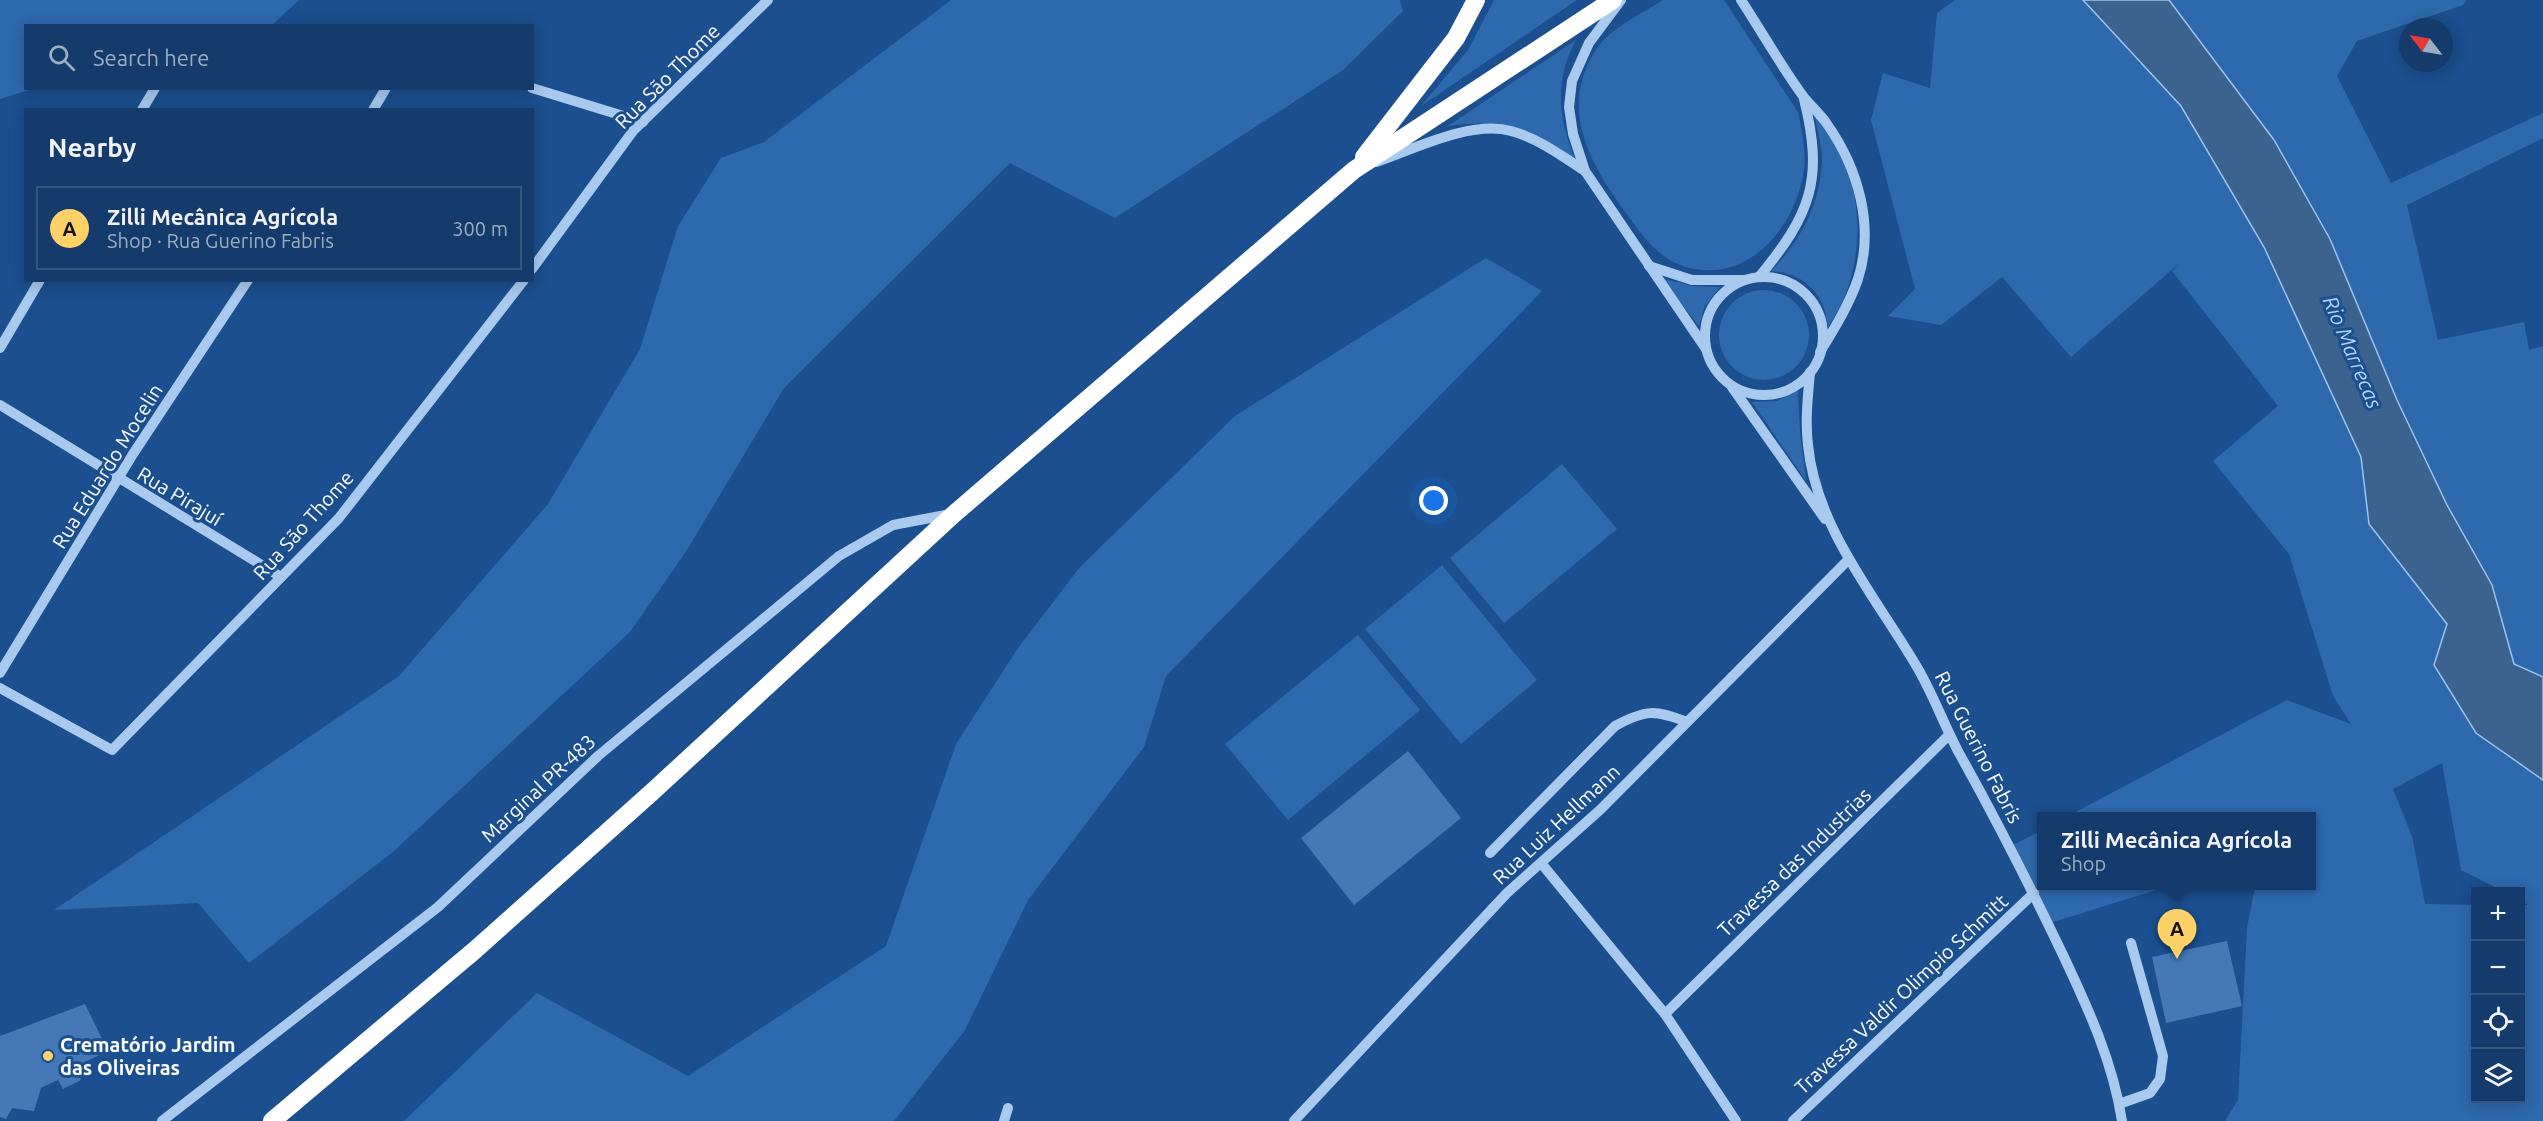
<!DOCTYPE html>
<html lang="en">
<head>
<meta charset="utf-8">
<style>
  :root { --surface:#143b6b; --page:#214673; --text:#f1f3f6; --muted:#9dadc1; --line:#33557e; --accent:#ffd166 }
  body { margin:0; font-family:Ubuntu,sans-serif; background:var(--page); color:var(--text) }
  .controls { position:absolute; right:18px; bottom:18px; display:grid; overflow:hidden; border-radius:0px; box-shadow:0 3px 15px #0003 }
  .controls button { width:54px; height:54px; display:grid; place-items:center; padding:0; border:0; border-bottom:2px solid var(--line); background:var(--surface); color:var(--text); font:30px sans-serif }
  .compass { position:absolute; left:2399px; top:18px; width:54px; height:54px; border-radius:50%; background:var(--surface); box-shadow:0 3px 15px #0003; rotate:301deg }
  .you { position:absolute; left:1434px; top:501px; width:21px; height:21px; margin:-15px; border:4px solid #fff; border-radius:50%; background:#1a73e8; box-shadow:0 0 0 9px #1a73e833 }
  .badge { display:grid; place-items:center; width:39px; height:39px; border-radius:50%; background:var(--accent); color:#111; font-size:20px; font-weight:700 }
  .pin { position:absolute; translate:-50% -50px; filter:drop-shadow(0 2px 3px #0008) }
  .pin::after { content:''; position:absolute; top:32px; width:21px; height:18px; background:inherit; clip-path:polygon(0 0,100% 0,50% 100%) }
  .popup { position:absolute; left:2037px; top:812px; width:279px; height:78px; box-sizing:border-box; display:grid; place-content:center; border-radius:0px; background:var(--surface); filter:drop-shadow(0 2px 4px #0005); font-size:20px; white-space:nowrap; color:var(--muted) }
  .popup b { font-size:22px; color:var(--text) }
  .popup::after { content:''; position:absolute; left:50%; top:100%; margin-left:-12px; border:12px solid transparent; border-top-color:var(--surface) }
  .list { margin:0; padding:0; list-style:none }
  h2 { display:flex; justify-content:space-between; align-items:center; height:78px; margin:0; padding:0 24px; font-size:26px }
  h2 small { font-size:20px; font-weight:400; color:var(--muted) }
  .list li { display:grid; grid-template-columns:39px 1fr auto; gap:18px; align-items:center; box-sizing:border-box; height:84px; margin:0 12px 12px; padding:0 12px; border:2px solid var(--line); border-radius:0px }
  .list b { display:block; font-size:22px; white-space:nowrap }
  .list p { margin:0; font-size:20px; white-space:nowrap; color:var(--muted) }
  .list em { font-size:20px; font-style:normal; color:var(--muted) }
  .icon { flex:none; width:33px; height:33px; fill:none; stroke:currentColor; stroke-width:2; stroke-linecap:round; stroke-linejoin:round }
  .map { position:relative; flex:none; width:2543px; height:1121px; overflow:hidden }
  .search { position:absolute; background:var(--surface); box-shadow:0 3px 15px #0003; left:24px; top:24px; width:510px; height:66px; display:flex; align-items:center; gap:15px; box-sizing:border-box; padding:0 21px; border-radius:0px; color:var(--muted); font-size:22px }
  .panel { position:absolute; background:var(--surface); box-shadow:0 3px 15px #0003; left:24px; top:108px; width:510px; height:174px; border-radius:0px }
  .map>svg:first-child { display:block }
  .green { fill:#2e69ad; fill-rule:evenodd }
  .water { fill:#3c6290; stroke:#9cc4f0; stroke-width:1.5 }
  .building { fill:#4478b7 }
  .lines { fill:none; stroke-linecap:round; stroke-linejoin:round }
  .minor { stroke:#a9c9ee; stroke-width:10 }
  .highway { stroke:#fff; stroke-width:18 }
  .poi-dot { fill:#ffd166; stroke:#1b4f8f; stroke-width:2 }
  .labels { text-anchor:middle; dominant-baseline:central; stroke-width:6; stroke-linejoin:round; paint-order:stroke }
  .street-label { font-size:20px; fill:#fff; stroke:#1b4f8f }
  .poi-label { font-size:20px; font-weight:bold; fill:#fff; stroke:#1b4f8f; text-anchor:start }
  .water-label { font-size:21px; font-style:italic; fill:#b5d3f5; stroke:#1b4f8f }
</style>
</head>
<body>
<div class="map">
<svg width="2543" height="1121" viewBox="0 0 2543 1121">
  <rect width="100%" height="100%" fill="#1b4f8f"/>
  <!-- green -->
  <g class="green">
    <path d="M0,0H299L272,25L26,26V88L32,89L0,99Z"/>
    <path d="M951,0H1400L1403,11L1343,70L1115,218L1010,163L784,388L687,550L630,632L393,852L249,963L198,903L54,910L399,676L548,504L640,349L678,226L721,158L764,142Z"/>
    <path d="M1494,0H1577L1421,106L1468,50Z"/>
    <path d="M1663,0H1724L1798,112C1802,131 1806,150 1804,170C1796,227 1748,285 1686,267C1657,259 1638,230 1621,206C1591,164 1564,115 1588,64C1593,53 1600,42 1610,34C1626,21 1646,11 1663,0Z"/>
    <path d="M1955,0H2083L2181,106L2264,247L2361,457L2369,524L2447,624L2476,733L2543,780V1121H2225L2238,1100L2247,928L2255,886H2312V816H2068L2287,700L2351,724L2333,696L2289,554L2213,461L2278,406L2172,271L2181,262L2071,357L2002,277L1941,325L1888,316L1915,289L1871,120L1883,73L1930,88L1937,13ZM2442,763L2461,870L2503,891L2520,892L2521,901L2528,905H2520V1098H2476L2475,905L2425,904L2412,836L2393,789Z"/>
    <path d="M2169,0H2466L2463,5L2357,41L2337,76L2391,183L2543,113V138L2407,205L2438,340L2524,322L2529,350L2543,346V677L2514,664L2492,585L2447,505L2397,400L2330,239L2274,140Z"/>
    <path d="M1576,40C1554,81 1558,117 1575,159C1529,129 1504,118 1448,126Z"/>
    <path d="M1815,114C1823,127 1835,139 1841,153C1866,206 1863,278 1828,327C1825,294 1804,273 1771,271C1802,239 1822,201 1822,155C1821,142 1816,128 1815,114Z"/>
    <path d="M1486,258L1542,291L1166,676L1144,747L1028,900L965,1030L894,1121H404L537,993L688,1076L886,946L956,744L1018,648L1080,567L1235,416Z"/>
    <path d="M1661,278L1692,286L1720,287L1705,306L1699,326Z"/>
    <circle cx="1764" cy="335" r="45"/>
    <path d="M1798,391L1800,431L1806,481L1752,402L1777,401Z"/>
    <path d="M1562,464L1617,529L1504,623L1450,558Z"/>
    <path d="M1442,565L1537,680L1461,744L1365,629Z"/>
    <path d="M1358,635L1420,710L1288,820L1225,744Z"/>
    <path d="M2042,830V886H2169L2050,923L2013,845Z"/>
  </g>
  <!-- water -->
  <path class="water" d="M2083,0H2169L2274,140L2330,239L2397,400L2447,505L2492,585L2514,664L2543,677V780L2476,733L2434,665L2447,624L2369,524L2361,457L2264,247L2181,106Z"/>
  <!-- building -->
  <g class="building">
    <path d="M1408,751L1461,818L1354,905L1301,838Z"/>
    <path d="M2227,941L2242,1006L2166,1023L2152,957Z"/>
    <path d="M85,1004L108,1051L85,1062L89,1068L78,1071L81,1080L63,1089L58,1080L41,1088L34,1111L12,1108L6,1119L0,1117V1036Z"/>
  </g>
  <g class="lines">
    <!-- minor -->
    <g class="minor">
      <path d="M1621,0L1589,43L1572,81L1569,107L1573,134L1585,171L1706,349"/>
      <path d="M1741,0C1762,32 1781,66 1803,96C1811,106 1820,114 1827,124C1858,168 1875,226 1858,279C1849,305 1834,329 1820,352"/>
      <path d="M532,88L643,122"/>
      <path d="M142,110L155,88"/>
      <path d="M373,110L386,88"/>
      <path d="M1376,162C1414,149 1471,120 1511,131C1538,138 1562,156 1585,171"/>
      <path d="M1649,266L1692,280H1742"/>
      <path d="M532,269L633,131L768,0"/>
      <path d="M1759,277C1811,214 1824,180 1804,99"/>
      <circle cx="1764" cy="336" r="59"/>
      <path d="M0,348L40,280"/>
      <path d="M1810,372C1808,396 1805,420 1808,445C1816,528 1876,597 1917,667C1933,694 1944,725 1959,753C1996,819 2030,886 2063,955C2088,1008 2113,1062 2122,1121"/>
      <path d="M1732,387L1825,519"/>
      <path d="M0,405L281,577"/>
      <path d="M0,673L133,454L248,280"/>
      <path d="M0,688L112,750L339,518L524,280"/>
      <path d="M1490,853L1615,726C1646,709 1655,710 1687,722"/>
      <path d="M1541,863L1665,1014L1736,1121"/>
      <path d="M1665,1014L1949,735"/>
      <path d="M2119,1104L2150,1093L2160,1079L2163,1056L2131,943"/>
      <path d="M162,1121L438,907L598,756L839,556L893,525L951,514"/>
      <path d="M1004,1121L1008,1108"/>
      <path d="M1294,1121L1507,893L1601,809L1849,559"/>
      <path d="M1793,1121L2034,893"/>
    </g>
    <!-- highway -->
    <g class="highway">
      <path d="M1364,157L1456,38L1476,0"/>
      <path d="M272,1121L475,950L651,793L954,514L1354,170L1613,0"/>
    </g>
  </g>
  <!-- markers -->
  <circle class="poi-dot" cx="48" cy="1056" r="6"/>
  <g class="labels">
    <!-- street labels -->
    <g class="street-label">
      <text transform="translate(667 76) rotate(-45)">Rua São Thome</text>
      <text transform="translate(107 466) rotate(-58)">Rua Eduardo Mocelin</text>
      <text transform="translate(180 496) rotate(31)">Rua Pirajuí</text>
      <text transform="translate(303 525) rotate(-48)">Rua São Thome</text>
      <text transform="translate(1979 747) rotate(63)">Rua Guerino Fabris</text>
      <text transform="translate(538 788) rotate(-43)">Marginal PR-483</text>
      <text transform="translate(1556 824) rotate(-43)">Rua Luiz Hellmann</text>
      <text transform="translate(1794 862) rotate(-44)">Travessa das Industrias</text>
      <text transform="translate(1901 994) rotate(-43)">Travessa Valdir Olimpio Schmitt</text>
    </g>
    <!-- poi labels -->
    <g class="poi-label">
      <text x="60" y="1044">Crematório Jardim<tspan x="60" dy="23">das Oliveiras</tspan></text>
    </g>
    <!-- water labels -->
    <g class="water-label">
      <text transform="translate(2353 352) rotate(67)">Rio Marrecas</text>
    </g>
  </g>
</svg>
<div class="controls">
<button>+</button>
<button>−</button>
<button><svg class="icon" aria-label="locate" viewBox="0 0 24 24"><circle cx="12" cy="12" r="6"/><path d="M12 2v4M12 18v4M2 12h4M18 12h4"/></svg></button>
<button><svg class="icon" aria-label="layers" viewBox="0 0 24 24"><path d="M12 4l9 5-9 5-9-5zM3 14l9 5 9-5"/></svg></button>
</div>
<svg class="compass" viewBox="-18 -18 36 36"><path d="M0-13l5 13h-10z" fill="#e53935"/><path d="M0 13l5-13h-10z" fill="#9dadc1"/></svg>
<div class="you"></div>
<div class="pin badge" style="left:2177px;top:959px">A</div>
<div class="popup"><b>Zilli Mecânica Agrícola</b>Shop</div>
<div class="search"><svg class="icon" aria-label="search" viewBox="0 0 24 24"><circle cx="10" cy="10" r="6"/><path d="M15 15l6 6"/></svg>Search here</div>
<section class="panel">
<h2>Nearby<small></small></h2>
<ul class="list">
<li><span class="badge">A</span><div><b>Zilli Mecânica Agrícola</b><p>Shop · Rua Guerino Fabris</p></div><em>300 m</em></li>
</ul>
</section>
</div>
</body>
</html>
